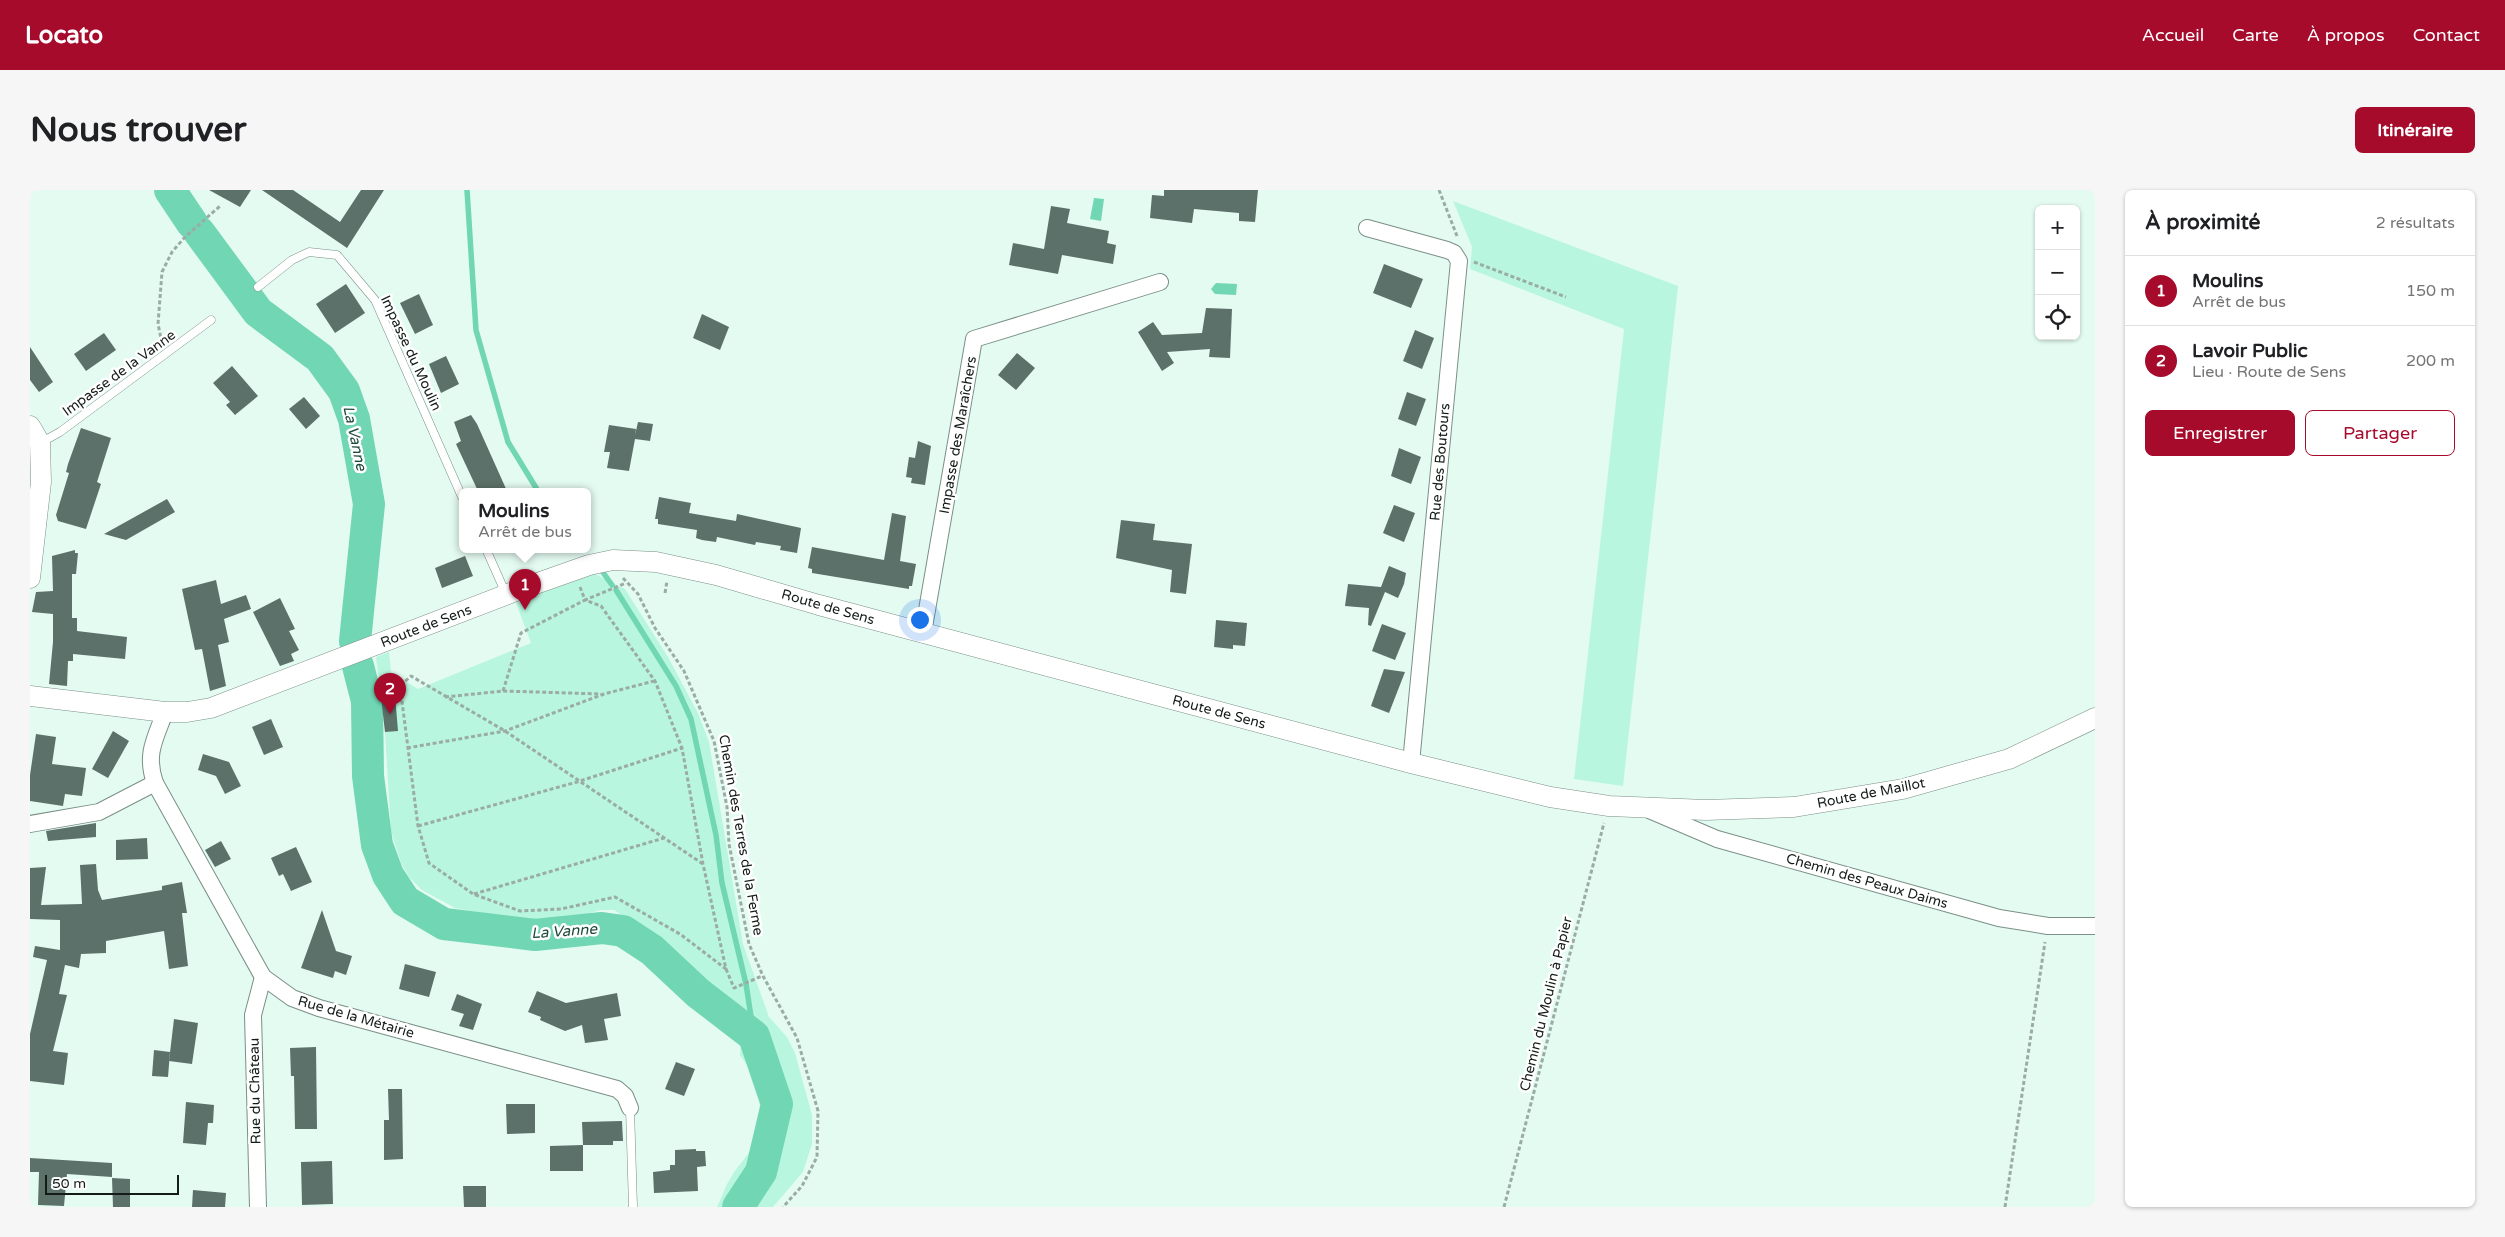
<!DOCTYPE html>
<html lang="fr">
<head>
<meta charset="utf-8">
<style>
  :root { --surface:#fff; --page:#f6f6f6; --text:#202124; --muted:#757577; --line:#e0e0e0; --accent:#a60b2c }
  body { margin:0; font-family:"Varela Round",sans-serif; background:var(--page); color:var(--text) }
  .controls { position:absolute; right:15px; top:15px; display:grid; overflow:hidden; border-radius:8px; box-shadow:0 1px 4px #0004 }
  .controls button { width:45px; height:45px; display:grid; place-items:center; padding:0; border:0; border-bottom:1px solid var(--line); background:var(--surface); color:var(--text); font:25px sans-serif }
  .scale { position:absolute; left:15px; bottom:12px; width:134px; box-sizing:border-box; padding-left:5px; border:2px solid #141c19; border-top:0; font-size:14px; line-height:18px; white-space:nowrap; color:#141c19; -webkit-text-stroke:4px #fff; paint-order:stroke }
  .you { position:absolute; left:889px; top:429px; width:18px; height:18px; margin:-12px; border:4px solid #fff; border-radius:50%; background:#1a73e8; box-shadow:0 0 0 8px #1a73e833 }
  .badge { display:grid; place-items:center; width:32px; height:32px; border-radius:50%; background:var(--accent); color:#fff; font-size:16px; font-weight:700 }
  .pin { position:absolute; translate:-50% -41px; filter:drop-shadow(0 1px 2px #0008) }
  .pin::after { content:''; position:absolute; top:26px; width:18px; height:15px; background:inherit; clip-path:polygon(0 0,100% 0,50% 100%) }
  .popup { position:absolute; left:429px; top:298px; width:132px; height:65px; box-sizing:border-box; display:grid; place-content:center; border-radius:8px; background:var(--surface); filter:drop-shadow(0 1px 4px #0005); font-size:16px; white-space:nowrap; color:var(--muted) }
  .popup b { font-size:19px; color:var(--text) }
  .popup::after { content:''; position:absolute; left:50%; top:100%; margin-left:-10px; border:10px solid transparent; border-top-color:var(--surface) }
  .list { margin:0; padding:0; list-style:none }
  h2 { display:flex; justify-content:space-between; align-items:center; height:65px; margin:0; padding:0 20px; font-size:21px }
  h2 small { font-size:16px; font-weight:400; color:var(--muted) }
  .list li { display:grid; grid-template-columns:32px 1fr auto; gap:15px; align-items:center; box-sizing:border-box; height:70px; padding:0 20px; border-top:1px solid var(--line) }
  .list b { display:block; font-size:19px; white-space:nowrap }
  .list p { margin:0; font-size:16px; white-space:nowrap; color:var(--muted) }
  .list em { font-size:16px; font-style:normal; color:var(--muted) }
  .actions { display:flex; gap:10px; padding:15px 20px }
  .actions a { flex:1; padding:11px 0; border:1px solid var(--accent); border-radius:8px; text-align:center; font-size:18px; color:var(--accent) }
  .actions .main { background:var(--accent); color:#fff }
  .icon { flex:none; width:28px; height:28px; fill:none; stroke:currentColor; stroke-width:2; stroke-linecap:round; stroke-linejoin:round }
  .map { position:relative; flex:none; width:2065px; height:1017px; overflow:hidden; border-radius:8px }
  header { display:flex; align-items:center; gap:30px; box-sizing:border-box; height:70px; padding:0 25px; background:var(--accent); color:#fff }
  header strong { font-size:24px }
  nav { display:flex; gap:28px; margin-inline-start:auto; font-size:18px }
  .intro { display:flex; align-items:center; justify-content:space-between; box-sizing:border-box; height:120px; padding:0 30px }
  h1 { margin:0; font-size:35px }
  .button { padding:12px 22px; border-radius:8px; background:var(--accent); color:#fff; font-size:18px; font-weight:700 }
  main { display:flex; gap:30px; padding:0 30px }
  aside { flex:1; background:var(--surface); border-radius:8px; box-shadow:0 1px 4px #0004 }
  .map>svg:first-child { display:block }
  .green { fill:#b9f6df }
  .water { fill:#71d6b4 }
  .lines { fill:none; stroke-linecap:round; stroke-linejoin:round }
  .stream { stroke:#71d6b4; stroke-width:5.5 }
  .river { stroke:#71d6b4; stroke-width:32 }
  .building { fill:#5c7169 }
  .service-casing { stroke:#7a8f87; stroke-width:9 }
  .minor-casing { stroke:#7a8f87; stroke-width:18 }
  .tertiary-casing { stroke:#7a8f87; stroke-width:21 }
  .path { stroke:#9aaca5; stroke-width:3; stroke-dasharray:4 2.5; stroke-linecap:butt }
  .service { stroke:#fff; stroke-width:8 }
  .minor { stroke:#fff; stroke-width:16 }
  .tertiary { stroke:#fff; stroke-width:20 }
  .labels { text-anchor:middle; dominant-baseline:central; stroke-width:5; stroke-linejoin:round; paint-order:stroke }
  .street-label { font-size:14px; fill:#141c19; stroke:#fff }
  .water-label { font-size:15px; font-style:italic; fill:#1d493b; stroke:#fff }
</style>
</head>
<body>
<header>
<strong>Locato</strong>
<nav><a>Accueil</a><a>Carte</a><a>À propos</a><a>Contact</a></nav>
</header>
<div class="intro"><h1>Nous trouver</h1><a class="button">Itinéraire</a></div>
<main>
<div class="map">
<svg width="2065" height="1017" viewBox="0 0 2065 1017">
  <rect width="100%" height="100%" fill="#e4fbf2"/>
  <!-- green -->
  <g class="green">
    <path d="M1423,11L1648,96L1593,596L1544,589L1594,139L1440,79L1442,57Z"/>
    <path d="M563,383L595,399L638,467L668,523L679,552L713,754L739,827L757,847L765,863L782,925V954L773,982L743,1017H687C692,1008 694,998 700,989C706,977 717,968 722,957C736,926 731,892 710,865L713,826L626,747L584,720H571L533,730H486L425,718L392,700L379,687L371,673L361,641L355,542L346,467L359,462L361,482L388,499L501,453L486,413Z"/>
  </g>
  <!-- water -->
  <g class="water">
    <path d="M1064,8L1074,9L1071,31L1060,29Z"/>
    <path d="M1186,93L1207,94L1206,105L1185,104L1181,99Z"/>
  </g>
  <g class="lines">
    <!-- stream -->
    <g class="stream">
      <path d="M437,0L446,140L478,252L508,301"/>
      <path d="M572,381L582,395"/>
      <path d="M586,400L646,496L661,529L686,645L692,693L716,794L724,846"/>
    </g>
    <!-- river -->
    <g class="river">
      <path d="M140,0L162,33"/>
      <path d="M169,42L228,122L290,168L314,201L324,229L339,314L325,451"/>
      <path d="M328,476L337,511L338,586L347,655L358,685L375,711L414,734L505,745L572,738L593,741L622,760L668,803L724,846L747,914L731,982L708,1017"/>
    </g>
  </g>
  <!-- building -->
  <g class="building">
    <path d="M179,0H221L210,17Z"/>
    <path d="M232,0H263L310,32L331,0H354L317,58Z"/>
    <path d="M1134,0H1228L1225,32L1209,31V23L1164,19L1162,33L1120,28L1122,5L1134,6Z"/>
    <path d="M1021,16L1040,19L1037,33L1079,41L1077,53L1086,55L1083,74L1032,65L1028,84L979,75L983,53L1014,59Z"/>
    <path d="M1354,74L1393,89L1381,118L1343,103Z"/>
    <path d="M316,94L335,123L305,143L286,114Z"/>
    <path d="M389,104L403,135L385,144L370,113Z"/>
    <path d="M1176,118L1202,119L1200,168L1179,167L1180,159L1137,162L1144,173L1132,181L1108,142L1123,132L1132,145L1172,143Z"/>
    <path d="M672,124L699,137L690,160L663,148Z"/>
    <path d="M1385,140L1404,148L1392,179L1373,171Z"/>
    <path d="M74,143L86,160L56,181L44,164Z"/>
    <path d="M0,157L23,192L9,202L0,190Z"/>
    <path d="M987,163L1005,178L986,200L968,185Z"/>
    <path d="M416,166L429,194L411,203L399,174Z"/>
    <path d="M202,176L228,206L205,225L196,215L200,212L183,193Z"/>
    <path d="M1377,202L1396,209L1386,236L1368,229Z"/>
    <path d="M274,207L290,226L276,239L259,219Z"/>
    <path d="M441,225L447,234L477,301H448L426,254L431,251L424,232Z"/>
    <path d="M608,232L623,234L620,251L605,249L599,281L577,278L580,262H574L579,235L606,239L605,245Z"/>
    <path d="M51,238L81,248L67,292L71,294L56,339L28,331L26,325L39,283L36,282L38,274Z"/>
    <path d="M888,251L901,256L895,295L881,293L882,288L876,287L879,267L885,268Z"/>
    <path d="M1369,258L1391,267L1381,294L1361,286Z"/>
    <path d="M629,307L661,313L659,323L706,331L707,324L771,338L767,363L750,360L751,356L726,352L725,355L687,347L686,352L672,350L666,348L667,340L628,334V329H625Z"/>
    <path d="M137,309L145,322L96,350L74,344Z"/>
    <path d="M1364,315L1385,323L1374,352L1353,343Z"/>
    <path d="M862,323L876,326L870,371L886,374L882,396H879V399L782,383V379L778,378L782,357L854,370Z"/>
    <path d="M1091,330L1125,334L1123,350L1162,354L1156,404L1140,402L1142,380L1086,368Z"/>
    <path d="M45,360V363H48L46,384H42V428H47V441L97,447L95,469L43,464V471H38L37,496L19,494L23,452V424L2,422L6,402L23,401L22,366Z"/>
    <path d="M435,366L443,386L412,398L405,378Z"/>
    <path d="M1359,376L1376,383L1374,394L1368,408L1355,402L1341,436L1338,435L1339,418L1315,416L1318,394L1351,397Z"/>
    <path d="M186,390L191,414L216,405L221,419L194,429L199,452L188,455L196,496L180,501L172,459L165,460L152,399Z"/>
    <path d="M250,408L265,439L259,441L269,460L261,464L264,471L250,476L223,422Z"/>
    <path d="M1186,430L1217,433L1215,456L1203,455V459L1184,457Z"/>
    <path d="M1352,434L1376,443L1365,470L1342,461Z"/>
    <path d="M1354,479L1375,482L1359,523L1341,516Z"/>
    <path d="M365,505L368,541L355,542L351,507Z"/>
    <path d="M241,529L253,557L234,565L222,537Z"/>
    <path d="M83,541L99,551L78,588L62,579Z"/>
    <path d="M6,544L26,547L22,574L56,578L52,606L35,604L33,616L0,611V585Z"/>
    <path d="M173,564L199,572L211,596L195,604L186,586L168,580Z"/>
    <path d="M66,633V647L18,651L16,641Z"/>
    <path d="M117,648L118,669L86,670V650Z"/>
    <path d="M191,651L201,669L185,677L175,660Z"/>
    <path d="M266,657L282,692L261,701L253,684L249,686L241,668Z"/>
    <path d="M66,674L68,700L72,710L132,700V696L152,692L157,723H152L158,776L139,779L134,741L76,751V763L51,764L49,778L35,775L29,804L37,805L23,861L38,863L34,895L0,891V844L17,770L3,767L5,756L30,760V730L0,729V678L16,677L11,715L52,714L50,675Z"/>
    <path d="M292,720L306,761L322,766L316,785L305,781L303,788L271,778Z"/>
    <path d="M375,774L406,782L399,807L369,799Z"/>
    <path d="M507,801L536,813L587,803L591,826L574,829L578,850L555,853L552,835L535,841L510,830L511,827L498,822Z"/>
    <path d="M427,804L452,814L443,840L429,836L434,824L421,820Z"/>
    <path d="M144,829L168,833L162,874L139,871Z"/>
    <path d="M286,857L287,939H265L264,886H261L260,858Z"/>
    <path d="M124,860L140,862L138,887L122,886Z"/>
    <path d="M646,872L665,879L654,906L635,899Z"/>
    <path d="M358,899H372L373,969L354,970V930H359Z"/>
    <path d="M156,912L184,915L183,933H178L176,955L153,953Z"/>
    <path d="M476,914H505V943L477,944Z"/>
    <path d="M592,931L593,951H583V955H553L552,932Z"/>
    <path d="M553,955V981H520V956Z"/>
    <path d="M666,959V961H675L676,976L667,977L668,1001L624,1003L623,982L640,980V975H645V960Z"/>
    <path d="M0,968L82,973V987L37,984L34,1016L8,1015L9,982H0Z"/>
    <path d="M302,971L303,1014L272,1015L271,972Z"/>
    <path d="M82,988L100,989V1017H83Z"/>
    <path d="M433,996H456V1017H434Z"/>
    <path d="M163,1000L196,1003L195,1017H162Z"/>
  </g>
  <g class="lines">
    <!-- service casing -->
    <g class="service-casing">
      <g id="service">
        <path d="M228,97L262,70L279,62L307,65L345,110L432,307"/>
        <path d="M10,253L30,242L181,130"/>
        <path d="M456,359L476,404"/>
        <path d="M600,918L603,1017"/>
      </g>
    </g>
    <!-- minor casing -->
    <g class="minor-casing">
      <g id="minor">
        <path d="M1337,38L1417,60L1424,63L1429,71L1381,573"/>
        <path d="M893,443L944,149L1130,92"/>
        <path d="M135,522C125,549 115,564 125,593L233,787L262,808L289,818L587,899L595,906L600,918"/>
        <path d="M1619,620L1687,649L1969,728L2018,736H2065"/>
        <path d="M0,634L69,622L125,593"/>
        <path d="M228,1017L223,825L233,787"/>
      </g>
    </g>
    <!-- tertiary casing -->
    <g class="tertiary-casing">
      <g id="tertiary">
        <path d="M0,236L10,253L11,292L0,388"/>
        <path d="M0,506L135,522H157L181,518L491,399L559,375L583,370L626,372L686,385L789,415L1381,573L1520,607L1579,616L1676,620L1764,617L1873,599L1979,569L2065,528"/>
      </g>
    </g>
    <!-- path -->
    <g class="path">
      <path d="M1409,0L1427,46"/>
      <path d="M1444,72L1536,107"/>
      <path d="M132,153L128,134L132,82L142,62L155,47L190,16"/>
      <path d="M593,388L608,404L625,438L654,481L684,551L697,617L699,654L719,754L733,786L767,848L788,921L787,967L772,996L753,1017"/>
      <path d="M550,397L555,410L596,393"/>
      <path d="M635,403L637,391"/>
      <path d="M473,501L491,443L555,410L571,416L625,491L652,558L673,674L696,779L650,744L585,707L531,719L490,721L443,704L399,673L388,636L370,496L381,486L475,541L673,674"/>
      <path d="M415,507L473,501L571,504"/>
      <path d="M377,558L475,541L574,504L624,491"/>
      <path d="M388,636L547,592L652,558"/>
      <path d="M444,704L634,648"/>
      <path d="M696,779L704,798L732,786"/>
      <path d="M1474,1017L1574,633"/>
      <path d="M1975,1017L2015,752"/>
    </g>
    <!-- service -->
    <use href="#service" class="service"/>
    <!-- minor -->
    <use href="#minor" class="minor"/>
    <!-- tertiary -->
    <use href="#tertiary" class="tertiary"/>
  </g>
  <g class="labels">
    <!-- street labels -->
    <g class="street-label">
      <text transform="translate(381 163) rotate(65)">Impasse du Moulin</text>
      <text transform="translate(89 183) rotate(-36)">Impasse de la Vanne</text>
      <text transform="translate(928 245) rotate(-80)">Impasse des Maraîchers</text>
      <text transform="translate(1410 272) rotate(-85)">Rue des Boutours</text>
      <text transform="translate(798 417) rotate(16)">Route de Sens</text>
      <text transform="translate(396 436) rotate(-21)">Route de Sens</text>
      <text transform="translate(1189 522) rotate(15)">Route de Sens</text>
      <text transform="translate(1841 603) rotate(-11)">Route de Maillot</text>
      <text transform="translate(711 645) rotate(80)">Chemin des Terres de la Ferme</text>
      <text transform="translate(1837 691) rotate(16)">Chemin des Peaux Daims</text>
      <text transform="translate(1516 814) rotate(-76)">Chemin du Moulin à Papier</text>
      <text transform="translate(326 827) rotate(16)">Rue de la Métairie</text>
      <text transform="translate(225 901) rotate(-91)">Rue du Château</text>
    </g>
    <!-- water labels -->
    <g class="water-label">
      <text transform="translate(325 248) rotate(78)">La Vanne</text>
      <text transform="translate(534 741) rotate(-4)">La Vanne</text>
    </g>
  </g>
</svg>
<div class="controls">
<button>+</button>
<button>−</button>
<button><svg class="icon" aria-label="locate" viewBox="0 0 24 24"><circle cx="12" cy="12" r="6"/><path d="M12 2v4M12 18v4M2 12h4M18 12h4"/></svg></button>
</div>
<div class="scale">50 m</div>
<div class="you"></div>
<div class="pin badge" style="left:495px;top:420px">1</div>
<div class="popup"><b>Moulins</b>Arrêt de bus</div>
<div class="pin badge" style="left:360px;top:524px">2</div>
</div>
<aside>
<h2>À proximité<small>2 résultats</small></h2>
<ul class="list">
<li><span class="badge">1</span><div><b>Moulins</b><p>Arrêt de bus</p></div><em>150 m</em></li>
<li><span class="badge">2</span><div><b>Lavoir Public</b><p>Lieu · Route de Sens</p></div><em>200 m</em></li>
</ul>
<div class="actions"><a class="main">Enregistrer</a><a>Partager</a></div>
</aside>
</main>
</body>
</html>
